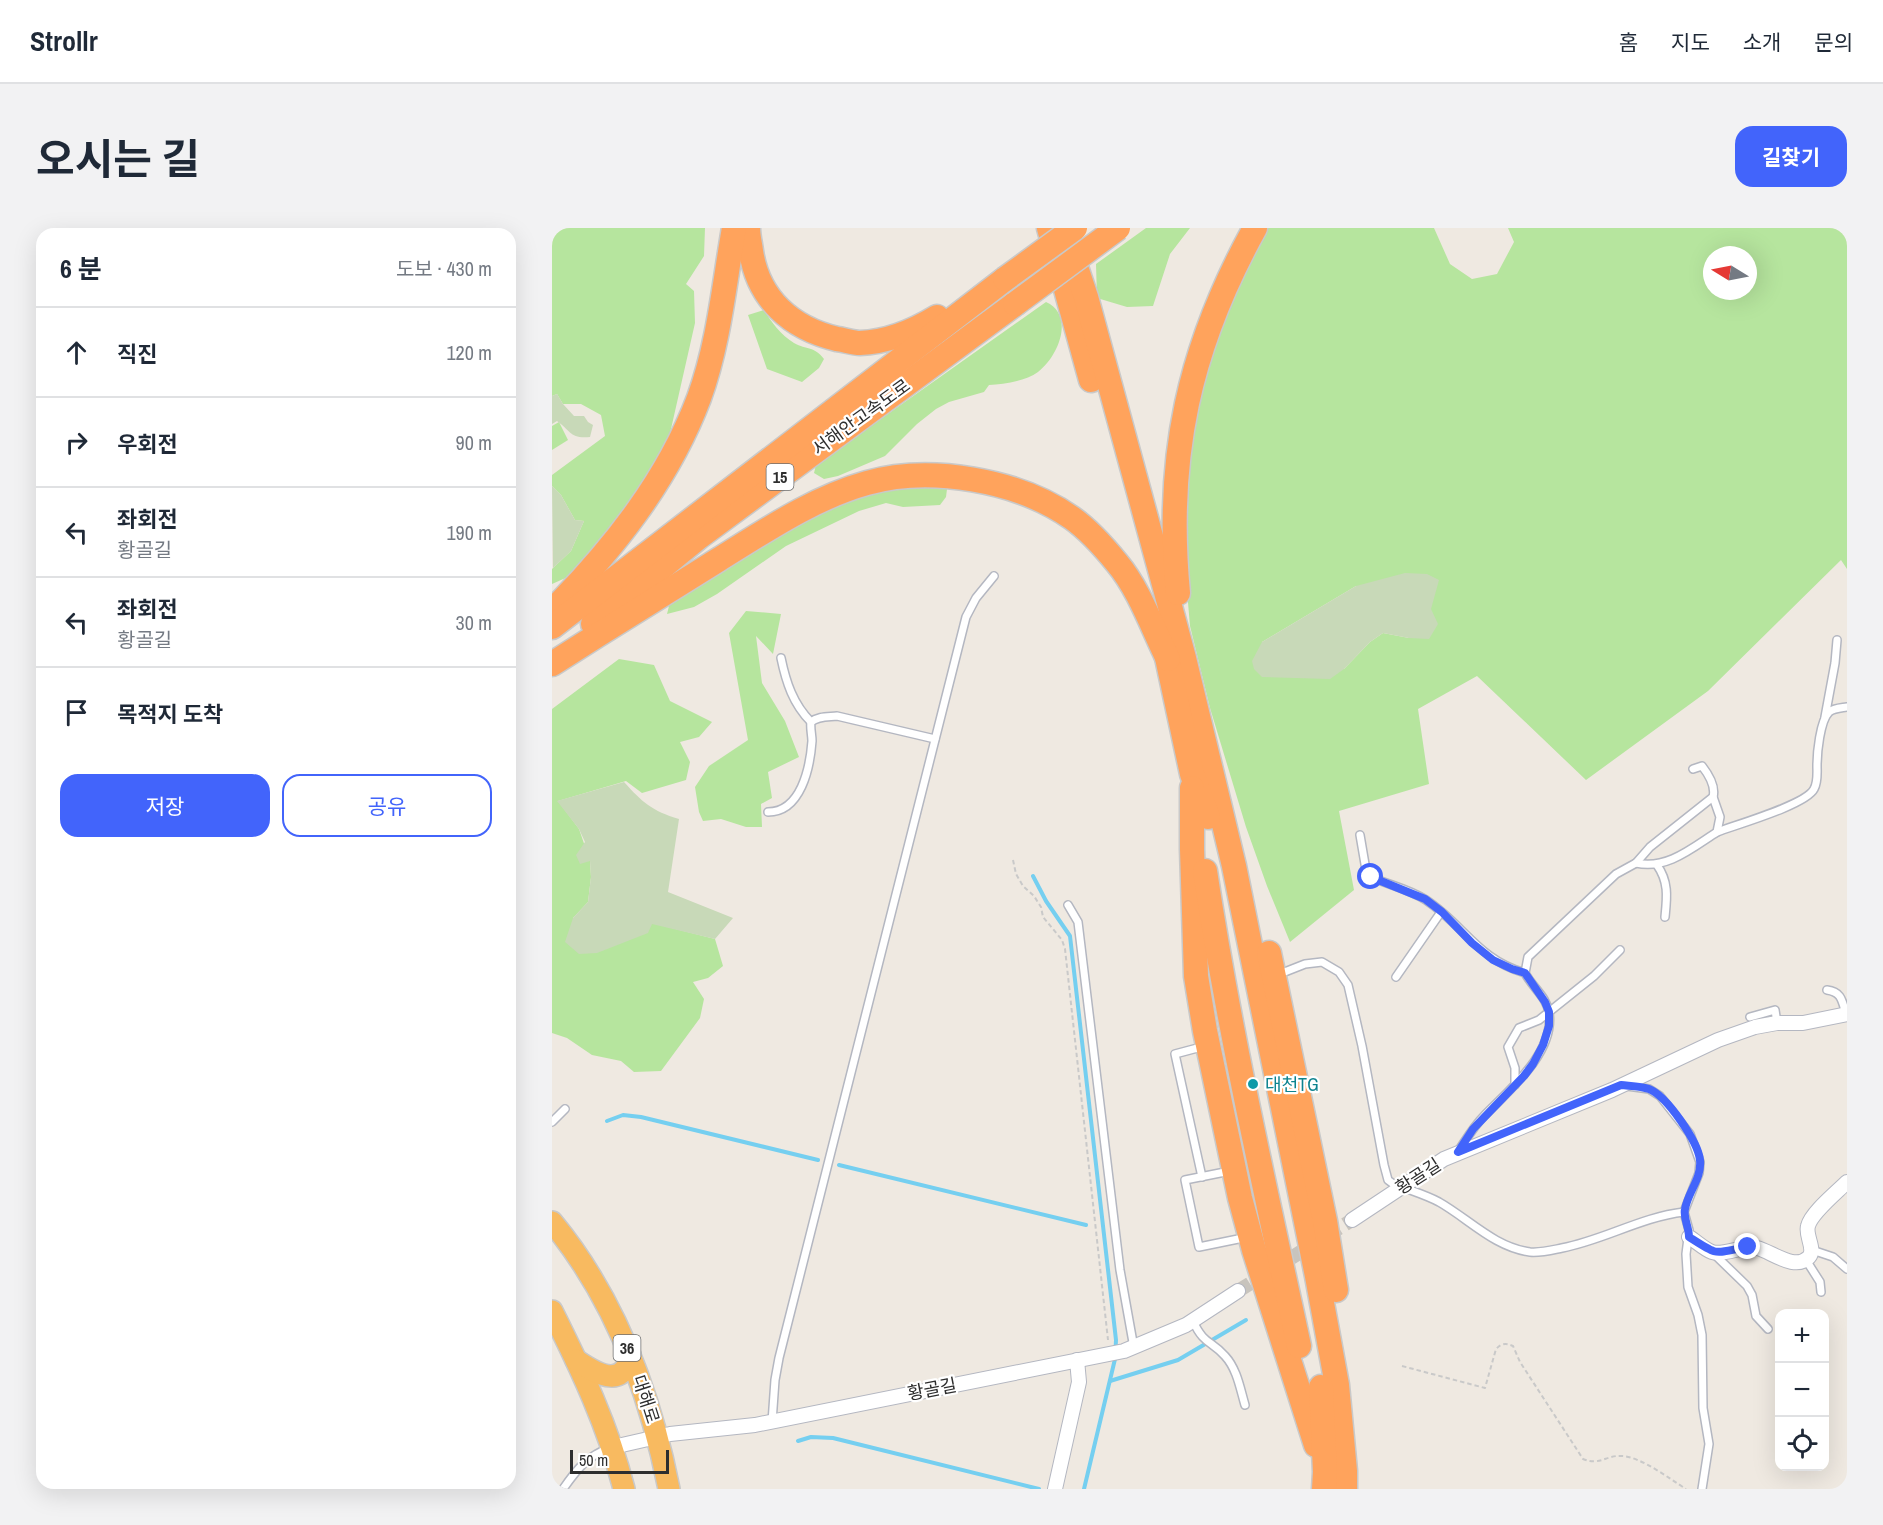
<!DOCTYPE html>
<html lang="ko">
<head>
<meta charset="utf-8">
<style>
  :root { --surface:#fff; --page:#f2f2f3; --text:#1f2937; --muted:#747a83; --line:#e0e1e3; --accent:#4264fb }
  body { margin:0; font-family:"Archivo Narrow","Noto Sans KR",sans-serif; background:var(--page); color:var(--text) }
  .controls { position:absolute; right:18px; bottom:18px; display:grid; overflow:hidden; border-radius:12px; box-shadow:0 6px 24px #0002 }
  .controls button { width:54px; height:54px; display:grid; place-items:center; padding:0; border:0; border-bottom:2px solid var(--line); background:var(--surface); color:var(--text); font:30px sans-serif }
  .compass { position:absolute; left:1151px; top:18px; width:54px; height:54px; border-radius:50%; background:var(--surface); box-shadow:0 6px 24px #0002; rotate:280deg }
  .scale { position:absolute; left:18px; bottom:15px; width:99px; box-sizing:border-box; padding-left:6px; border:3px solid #2e2e2e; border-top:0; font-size:16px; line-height:21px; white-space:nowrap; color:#2e2e2e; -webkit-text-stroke:4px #fff; paint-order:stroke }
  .stop { position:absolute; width:18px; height:18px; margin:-14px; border:4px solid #4264fb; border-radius:50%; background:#fff }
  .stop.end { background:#4264fb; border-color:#fff; box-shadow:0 2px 6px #0008 }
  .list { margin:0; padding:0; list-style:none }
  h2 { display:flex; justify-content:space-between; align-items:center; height:78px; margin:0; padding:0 24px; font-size:26px }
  h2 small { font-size:20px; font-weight:400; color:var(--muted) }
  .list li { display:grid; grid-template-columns:39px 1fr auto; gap:18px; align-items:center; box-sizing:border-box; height:90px; padding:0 24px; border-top:2px solid var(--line) }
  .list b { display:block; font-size:22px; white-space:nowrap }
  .list p { margin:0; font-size:20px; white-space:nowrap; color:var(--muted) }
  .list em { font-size:20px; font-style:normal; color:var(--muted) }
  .actions { display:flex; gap:12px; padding:18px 24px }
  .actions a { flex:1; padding:14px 0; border:2px solid var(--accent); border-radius:18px; text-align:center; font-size:21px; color:var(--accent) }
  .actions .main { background:var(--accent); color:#fff }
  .icon { flex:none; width:33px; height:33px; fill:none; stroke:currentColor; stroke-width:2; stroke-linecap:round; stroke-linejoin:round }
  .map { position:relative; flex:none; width:1295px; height:1261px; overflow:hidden; border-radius:18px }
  header { display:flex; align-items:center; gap:36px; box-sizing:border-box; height:84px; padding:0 30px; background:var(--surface); border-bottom:2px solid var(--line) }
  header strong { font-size:28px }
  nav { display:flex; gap:33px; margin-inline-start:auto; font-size:21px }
  .intro { display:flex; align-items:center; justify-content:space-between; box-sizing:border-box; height:144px; padding:0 36px }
  h1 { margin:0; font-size:42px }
  .button { padding:15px 27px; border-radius:18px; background:var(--accent); color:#fff; font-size:21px; font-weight:700 }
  main { display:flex; gap:36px; padding:0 36px }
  aside { flex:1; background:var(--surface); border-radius:18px; box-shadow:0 6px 24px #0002 }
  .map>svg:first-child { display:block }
  .green { fill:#b6e59e; fill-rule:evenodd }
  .cemetery { fill:#c8d9b8 }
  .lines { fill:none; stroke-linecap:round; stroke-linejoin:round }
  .stream { stroke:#75cff0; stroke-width:4 }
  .minor-tunnel { stroke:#c8c4bd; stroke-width:14; stroke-dasharray:14 7; stroke-linecap:butt }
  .service-casing { stroke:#b4b7c1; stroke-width:10 }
  .minor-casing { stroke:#b4b7c1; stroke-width:16 }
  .trunk-casing { stroke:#c9c9c9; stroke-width:24 }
  .motorway-casing { stroke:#c9c9c9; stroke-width:27 }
  .path { stroke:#c9c9c9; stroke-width:2; stroke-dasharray:4.5 3; stroke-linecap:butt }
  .service { stroke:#fff; stroke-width:7 }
  .minor { stroke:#fff; stroke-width:14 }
  .trunk { stroke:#f8ba60; stroke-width:21 }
  .motorway { stroke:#ffa35c; stroke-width:24 }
  .motorway-bridge-casing { stroke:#c9c9c9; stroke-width:27; stroke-linecap:butt }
  .motorway-bridge { stroke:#ffa35c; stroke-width:24 }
  .route { stroke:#4264fb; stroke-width:8 }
  .culture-dot { fill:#0f9aa8; stroke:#fff; stroke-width:2 }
  .labels { text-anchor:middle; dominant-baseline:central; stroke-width:4.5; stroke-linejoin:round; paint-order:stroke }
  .shield { fill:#fff; stroke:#6d6d6d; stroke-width:1.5 }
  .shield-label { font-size:16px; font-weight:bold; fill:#2e2e2e }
  .street-label { font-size:18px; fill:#2e2e2e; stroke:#fff }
  .culture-label { font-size:18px; fill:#0d838f; stroke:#fff; text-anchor:start }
</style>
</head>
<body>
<header>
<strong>Strollr</strong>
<nav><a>홈</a><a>지도</a><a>소개</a><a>문의</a></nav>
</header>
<div class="intro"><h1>오시는 길</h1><a class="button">길찾기</a></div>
<main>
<aside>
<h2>6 분<small>도보 · 430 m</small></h2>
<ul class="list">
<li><svg class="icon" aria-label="ahead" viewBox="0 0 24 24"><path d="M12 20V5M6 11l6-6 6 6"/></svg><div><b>직진</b></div><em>120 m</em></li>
<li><svg class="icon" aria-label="right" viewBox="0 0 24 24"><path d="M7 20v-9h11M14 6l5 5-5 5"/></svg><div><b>우회전</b></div><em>90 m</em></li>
<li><svg class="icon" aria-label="left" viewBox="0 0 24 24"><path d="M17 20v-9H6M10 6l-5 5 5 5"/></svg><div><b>좌회전</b><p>황골길</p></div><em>190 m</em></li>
<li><svg class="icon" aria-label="left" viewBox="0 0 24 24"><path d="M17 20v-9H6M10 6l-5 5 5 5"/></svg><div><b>좌회전</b><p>황골길</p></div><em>30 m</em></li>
<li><svg class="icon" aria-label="arrive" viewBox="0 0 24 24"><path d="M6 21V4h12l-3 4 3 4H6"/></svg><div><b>목적지 도착</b></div></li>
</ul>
<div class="actions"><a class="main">저장</a><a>공유</a></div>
</aside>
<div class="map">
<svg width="1295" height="1261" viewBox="0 0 1295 1261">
  <rect width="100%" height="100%" fill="#efe9e1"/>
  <!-- green -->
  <g class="green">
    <path d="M0,0H153L152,28L134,56L142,63L143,95L114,223L93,259L18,348L0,356V341L19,323L32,293L23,292L9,267L0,258V247L53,208L49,187L29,176H11L5,166L0,168Z"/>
    <path d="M594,0H638L618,26L601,78L575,79L545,70L544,36Z"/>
    <path d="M713,0H882L898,36L920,51L945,46L962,14L956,0H1295V341L1289,332L1156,463L1034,552L925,448L866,481L877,556L787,583L802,662L738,714L715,658L694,599L658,480L638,398L631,316L640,181L692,37ZM1160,27H1196V63H1160ZM804,358L857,410L831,405L818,414L792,441L710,414Z"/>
    <path d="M494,74C523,87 507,128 486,144C474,153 452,156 437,157L432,164L397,174L384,181L365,196L333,228L286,248L272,251L262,245L264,237Z"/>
    <path d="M212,82C219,94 229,107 242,115C255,122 262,118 272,131L267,140L250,154L215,141L196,87Z"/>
    <path d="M7,194L16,212L0,222V198Z"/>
    <path d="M390,256L395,261L394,269L388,277L351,279L334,275L307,283L234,318L165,366L142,379L115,386L118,374L271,280L350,257Z"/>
    <path d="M194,383L229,386L221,426L204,408L210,455L233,493L247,529L216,544L220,570L209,576L210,599H194L169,591L151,593L147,584L143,559L157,538L196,512L177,405Z"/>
    <path d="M67,431L102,437L118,473L160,494L147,509L128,514L138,534L134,552L90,565L74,553L6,573L27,601L38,633L39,649L36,674L21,690L100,695L163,711L171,738L156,750L141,754L152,771L148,790L109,843L82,844L69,833L40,827L15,810L0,805V481Z"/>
  </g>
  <!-- cemetery -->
  <g class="cemetery">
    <path d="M5,166L11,176L22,188H32L36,194L41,197L38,209C18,211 19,203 5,193L0,196V168Z"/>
    <path d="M0,258L9,267L23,292L32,293L19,323L1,340Z"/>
    <path d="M853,345L875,346L887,352L879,381L886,396L877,411L857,410L831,405L818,414L792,441L778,451L710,449L702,441L700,433L710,414L804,358Z"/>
    <path d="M72,554C90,574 100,583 127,591L116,664L181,690L163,711L100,696L96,705L45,725L27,726L13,714L21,690L36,674L39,649L38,633L28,636L24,627L33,614L27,601L5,573Z"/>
  </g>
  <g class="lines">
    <!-- stream -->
    <g class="stream">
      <path d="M481,648L494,673L518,708L564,1112L563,1131L532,1261"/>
      <path d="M55,893L71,887L89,889L266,932"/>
      <path d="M287,937L534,997"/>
      <path d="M558,1153L626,1132L694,1092"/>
      <path d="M246,1213L259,1209L281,1210L487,1261"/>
    </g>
    <!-- minor-tunnel -->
    <path class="minor-tunnel" d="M686,1063L800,992"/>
    <!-- service casing -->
    <g class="service-casing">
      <g id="service">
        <path d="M229,430C234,454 241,476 259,494"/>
        <path d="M1273,489L1283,435L1285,412"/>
        <path d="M216,584C249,584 258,540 260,513C260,507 258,500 259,494C266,488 276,489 285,488L383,511"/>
        <path d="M1165,604C1183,597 1254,577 1262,561C1266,554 1265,545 1265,538C1265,525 1268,493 1277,484C1282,480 1289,480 1295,479"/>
        <path d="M808,607L814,642L819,649C837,657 857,661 874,672C912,697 926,732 973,745"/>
        <path d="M1084,635C1115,642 1140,620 1165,604L1168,589L1161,569"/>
        <path d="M1105,637C1117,654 1115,669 1113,689"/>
        <path d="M516,677L526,694L568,1042L582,1120"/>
        <path d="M725,747L753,736L770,734L787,744L796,757L810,818L832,937L836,952L840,955C856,962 872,966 887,974C917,991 942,1019 978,1024C989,1025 1000,1022 1010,1020C1052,1012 1089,989 1132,984"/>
        <path d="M844,749L889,684"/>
        <path d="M1275,762C1290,764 1290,773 1294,786"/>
        <path d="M1198,789L1223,782L1225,795"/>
        <path d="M963,857V840L956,819L967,800L987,792L1042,748L1068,722"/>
        <path d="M1075,858L1097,861L1108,868L1138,906L1148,934L1147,945L1132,984L1137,1002L1134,1026L1136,1059L1146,1087L1150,1107L1151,1180L1157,1216L1150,1261"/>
        <path d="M0,894L13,881"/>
        <path d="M907,922C915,910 922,898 932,888C956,863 1003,825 997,785C995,769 980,759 973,745L976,729L1064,646L1084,635L1098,619L1161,569C1164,558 1157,547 1150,538L1141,541"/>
        <path d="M678,943L633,952L647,1019L696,1009"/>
        <path d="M650,949L623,826L653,818"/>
        <path d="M1260,1022L1281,1029L1295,1041"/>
        <path d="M1162,1026L1195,1058L1200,1067L1204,1088L1216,1101"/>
        <path d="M1254,1032L1268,1054L1269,1064"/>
        <path d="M641,1093C652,1117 659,1112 673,1128C685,1141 688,1160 693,1177"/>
        <path d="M220,1194L223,1152L227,1130L414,389L424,370L442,348"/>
        <path d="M11,1261C25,1241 35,1228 58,1220"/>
      </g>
    </g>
    <!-- minor casing -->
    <g class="minor-casing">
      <g id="minor">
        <path d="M800,992L892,931L1060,862L1166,812L1203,799L1225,795H1251L1295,786"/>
        <path d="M1137,1009C1144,1013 1152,1021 1160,1024C1171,1028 1191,1017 1205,1020C1219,1023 1243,1044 1257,1029C1264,1021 1253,1008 1256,998C1259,985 1285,964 1295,954"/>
        <path d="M61,1219L118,1206L203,1197L572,1123L634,1097L686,1063"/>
        <path d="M503,1261L527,1154L525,1132"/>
      </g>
    </g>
    <!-- trunk casing -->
    <g class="trunk-casing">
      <g id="trunk">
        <path d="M0,994C63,1070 98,1165 117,1261"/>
        <path d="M0,1083C29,1141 56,1198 72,1261"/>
        <path d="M24,1132C36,1140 61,1158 73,1141C76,1138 77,1131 78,1127"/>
      </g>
    </g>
    <!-- motorway casing -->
    <g class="motorway-casing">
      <g id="motorway">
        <path d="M196,0C196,8 198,15 199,23C206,71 239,100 285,111C293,112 301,115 308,115C336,114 362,103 385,89"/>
        <path d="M497,0L539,152"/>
        <path d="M516,15L534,69L632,430L682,638L765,1048L785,1157L793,1243V1261"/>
        <path d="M626,365C613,229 637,119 703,0"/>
        <path d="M0,383C61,321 116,252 147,170C167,115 172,57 182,0"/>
        <path d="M41,396L147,309L463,76"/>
        <path d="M0,399L453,51"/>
        <path d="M614,425L640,546L656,589"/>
        <path d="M0,436C55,401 110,367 166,332C213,303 261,270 315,255C378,237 466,252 520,290C537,302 552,319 565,335C587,361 601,401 616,431"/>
        <path d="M640,560V621L644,748L653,803L688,970L702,1022L764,1217"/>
        <path d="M653,643C677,803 713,960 747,1118"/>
        <path d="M717,725L773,993L784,1062"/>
        <path d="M769,1159L773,1244L772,1261"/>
      </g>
    </g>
    <!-- path -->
    <g class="path">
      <path d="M461,632L464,646L471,658L482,668L489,679L491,689L510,712L513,721L556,1112"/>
      <path d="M850,1138L933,1160L944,1121C950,1115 954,1115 961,1118L968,1134L1031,1231C1048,1238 1054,1227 1069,1228C1088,1228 1118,1251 1134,1261"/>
    </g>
    <!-- service -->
    <use href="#service" class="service"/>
    <!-- minor -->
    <use href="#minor" class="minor"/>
    <!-- trunk -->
    <use href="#trunk" class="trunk"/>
    <!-- motorway -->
    <use href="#motorway" class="motorway"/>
    <!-- motorway-bridge casing -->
    <g class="motorway-bridge-casing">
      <g id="motorway-bridge">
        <path d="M453,51L523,0"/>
        <path d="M463,76L566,0"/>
      </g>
    </g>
    <!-- motorway-bridge -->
    <use href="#motorway-bridge" class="motorway-bridge"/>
  </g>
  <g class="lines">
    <!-- route -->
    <path class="route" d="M819,649L873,671L890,684L920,715L941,732L960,741L973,745L993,774L997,784V798L991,817L981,836L972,848L921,901L906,924L1069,857C1078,858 1089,858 1097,861C1115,868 1146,914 1148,932C1150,950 1136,964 1133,981C1131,990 1137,999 1137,1009C1168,1029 1160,1025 1196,1019"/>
  </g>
  <!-- markers -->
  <circle class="culture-dot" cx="701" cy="856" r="6"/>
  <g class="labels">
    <!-- shield labels -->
    <g class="shield">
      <rect x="214.5" y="236" width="27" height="26" rx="4.5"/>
      <rect x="61.5" y="1107" width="27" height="26" rx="4.5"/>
    </g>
    <g class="shield-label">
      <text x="228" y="249">15</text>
      <text x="75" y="1120">36</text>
    </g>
    <!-- street labels -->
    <g class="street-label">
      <text transform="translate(309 189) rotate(-36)">서해안고속도로</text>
      <text transform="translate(866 948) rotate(-33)">황골길</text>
      <text transform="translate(380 1161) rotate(-11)">황골길</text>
      <text transform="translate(94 1171) rotate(72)">대해로</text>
    </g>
    <!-- culture labels -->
    <g class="culture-label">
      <text x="713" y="856">대천TG</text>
    </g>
  </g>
</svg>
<div class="controls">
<button>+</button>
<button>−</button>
<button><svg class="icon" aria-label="locate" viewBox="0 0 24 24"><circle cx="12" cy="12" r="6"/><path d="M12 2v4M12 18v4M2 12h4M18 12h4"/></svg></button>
</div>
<svg class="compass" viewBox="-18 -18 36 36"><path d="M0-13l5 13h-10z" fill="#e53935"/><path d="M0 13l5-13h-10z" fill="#747a83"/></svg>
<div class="scale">50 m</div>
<div class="stop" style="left:819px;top:649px"></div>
<div class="stop end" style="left:1196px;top:1019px"></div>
</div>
</main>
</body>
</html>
